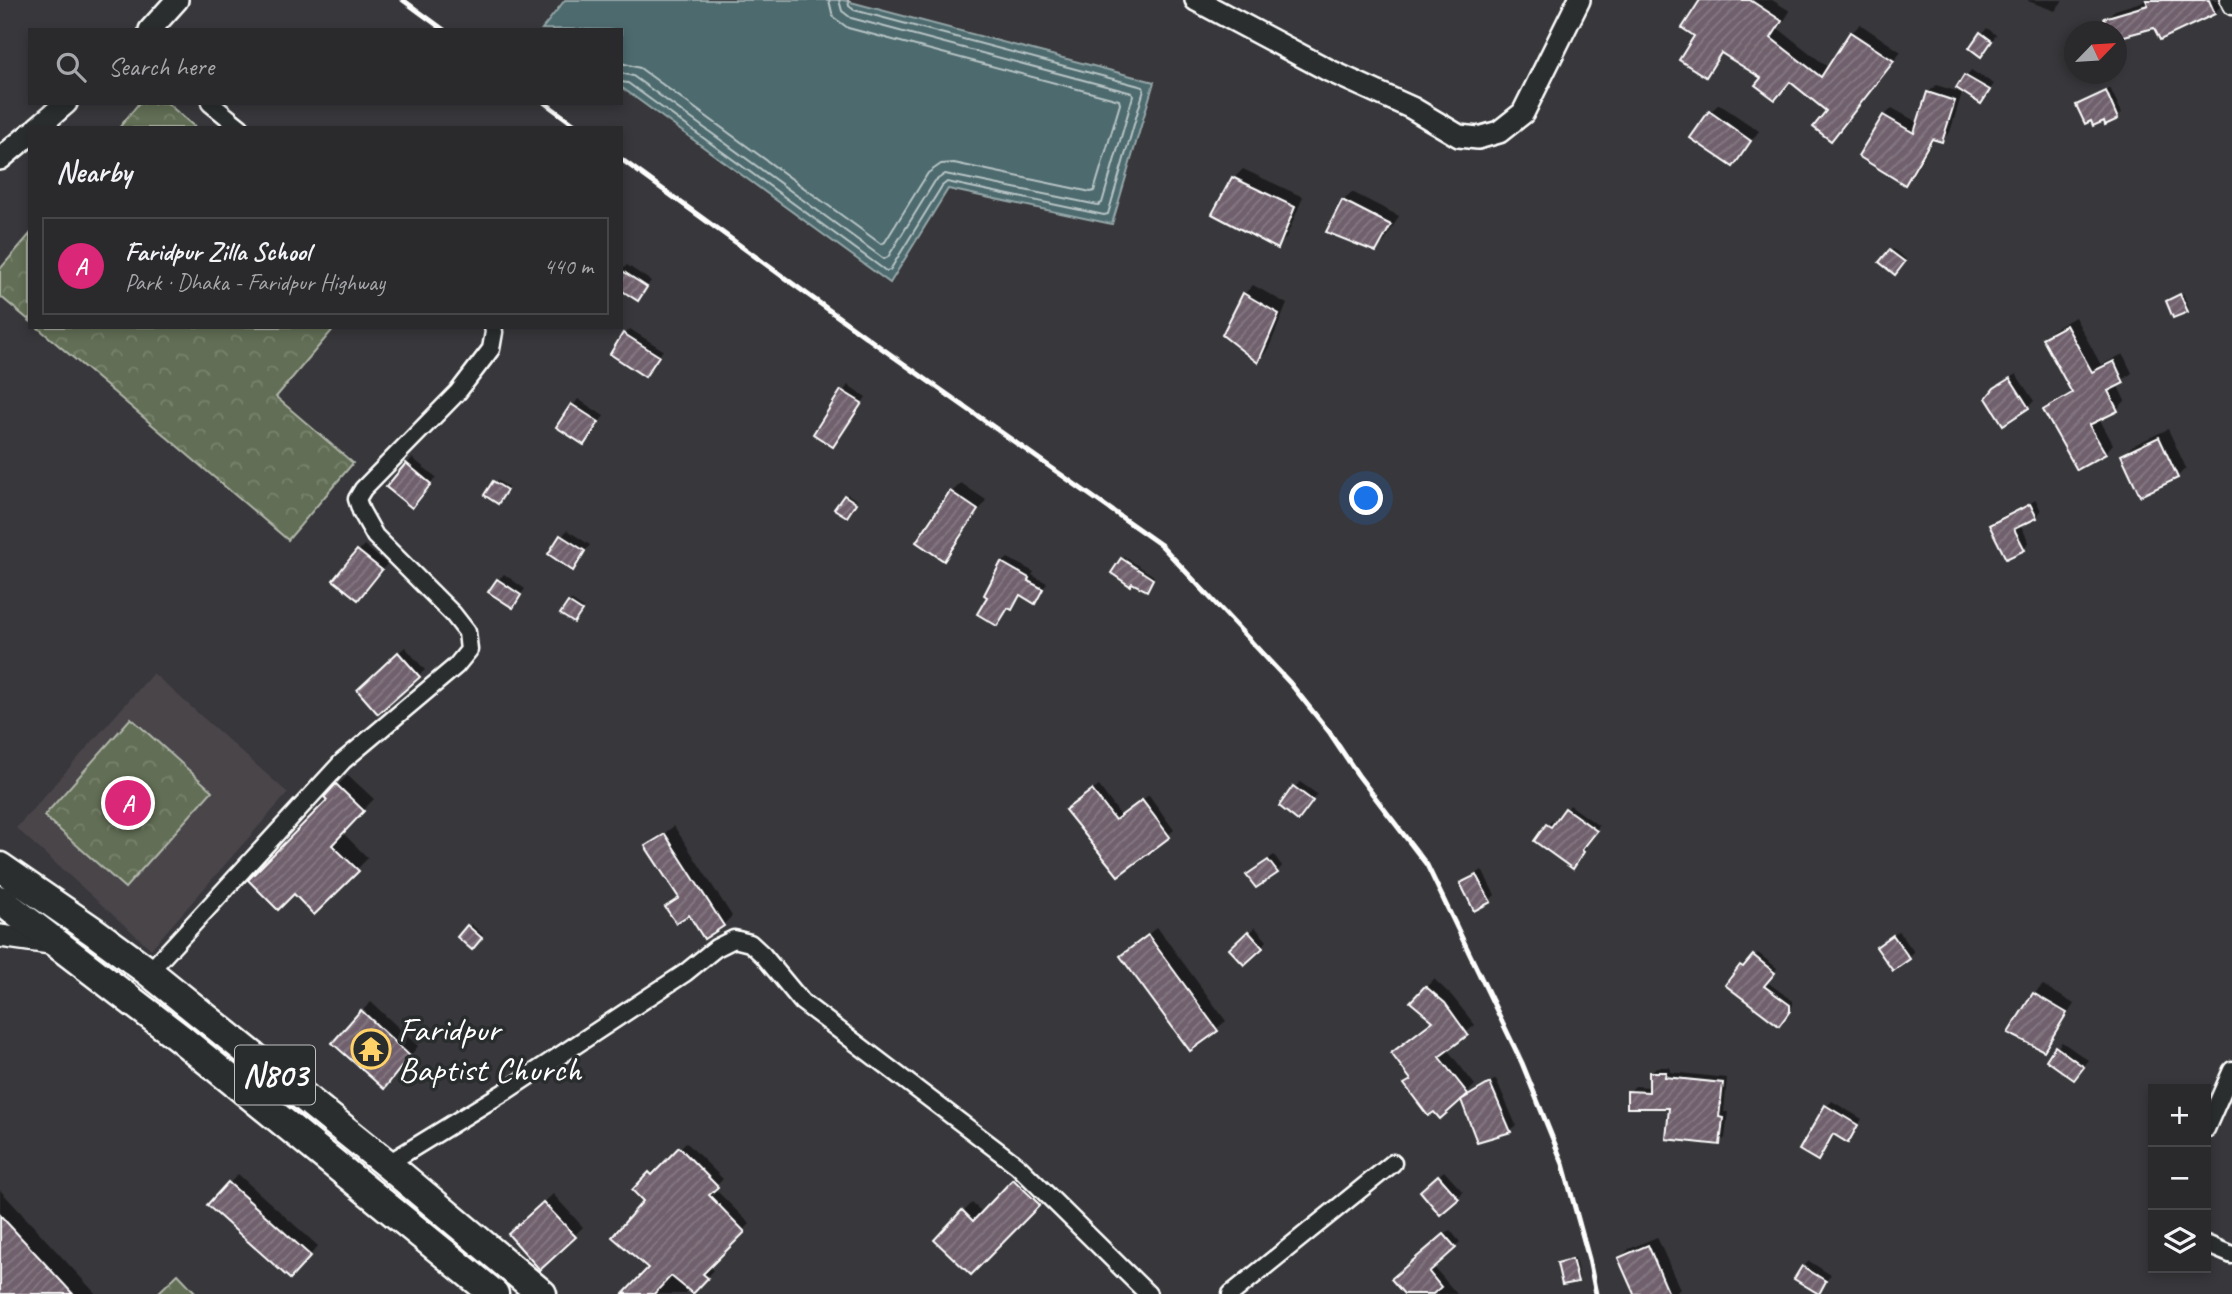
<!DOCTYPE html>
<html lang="en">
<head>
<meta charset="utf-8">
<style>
  :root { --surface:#2a292c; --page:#363538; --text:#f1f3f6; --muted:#a5a6a9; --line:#464548; --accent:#db2777 }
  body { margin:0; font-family:Caveat,sans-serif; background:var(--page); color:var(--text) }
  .controls { position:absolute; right:21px; bottom:21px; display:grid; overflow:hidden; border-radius:0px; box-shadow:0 4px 10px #0003 }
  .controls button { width:63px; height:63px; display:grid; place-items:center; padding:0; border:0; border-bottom:2px solid var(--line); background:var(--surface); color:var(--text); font:35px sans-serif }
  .compass { position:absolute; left:2064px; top:21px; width:63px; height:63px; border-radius:50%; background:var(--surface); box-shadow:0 4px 10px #0003; rotate:65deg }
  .you { position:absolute; left:1367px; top:499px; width:24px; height:24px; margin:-18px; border:5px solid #fff; border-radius:50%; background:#1a73e8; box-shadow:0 0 0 10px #1a73e833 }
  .badge { display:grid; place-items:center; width:46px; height:46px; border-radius:50%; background:var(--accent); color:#fff; font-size:23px; font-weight:700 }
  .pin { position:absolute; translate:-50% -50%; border:4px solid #fff; box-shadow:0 2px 7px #0006 }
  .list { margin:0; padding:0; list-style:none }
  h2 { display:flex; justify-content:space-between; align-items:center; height:91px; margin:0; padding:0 28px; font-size:30px }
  h2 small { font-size:23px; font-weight:400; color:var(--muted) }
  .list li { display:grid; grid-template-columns:46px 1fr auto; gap:21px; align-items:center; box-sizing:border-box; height:98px; margin:0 14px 14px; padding:0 14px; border:2px solid var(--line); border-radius:0px }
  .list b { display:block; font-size:26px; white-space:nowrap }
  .list p { margin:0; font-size:23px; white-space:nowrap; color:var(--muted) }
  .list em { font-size:23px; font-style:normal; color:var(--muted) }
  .icon { flex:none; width:38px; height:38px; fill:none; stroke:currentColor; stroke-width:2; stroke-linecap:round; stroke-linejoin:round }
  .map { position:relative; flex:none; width:2232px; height:1294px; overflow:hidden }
  .search { position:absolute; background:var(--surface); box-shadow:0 4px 10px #0003; left:28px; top:28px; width:595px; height:77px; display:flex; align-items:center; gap:18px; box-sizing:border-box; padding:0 24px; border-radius:0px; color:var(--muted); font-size:26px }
  .panel { position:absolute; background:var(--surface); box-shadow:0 4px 10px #0003; left:28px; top:126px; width:595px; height:203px; border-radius:0px }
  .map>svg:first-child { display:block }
  .built { fill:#49444a }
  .park { fill:url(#park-crowns); stroke:#b0b6aa; stroke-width:2 }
  .water { fill:#4d6b6e; stroke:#94a6a8; stroke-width:2 }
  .shadow { fill:#0007 }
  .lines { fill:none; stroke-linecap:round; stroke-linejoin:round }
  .shore { stroke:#b8c4c5; stroke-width:2 }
  .building { fill:url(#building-hatch); stroke:#fff; stroke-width:2 }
  .street-casing { stroke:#fff; stroke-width:21 }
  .secondary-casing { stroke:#fff; stroke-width:26 }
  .highway-casing { stroke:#fff; stroke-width:33 }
  .street { stroke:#2a2d2e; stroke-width:16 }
  .secondary { stroke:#2a2d2e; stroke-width:21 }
  .highway { stroke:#2a2d2e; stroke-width:28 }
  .rail { stroke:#fff; stroke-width:5 }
  .labels { text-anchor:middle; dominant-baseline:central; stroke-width:7; stroke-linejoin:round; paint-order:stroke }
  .shield { fill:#2a2d2e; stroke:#bfc0c0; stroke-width:2 }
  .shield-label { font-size:33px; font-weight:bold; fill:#fff }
  .poi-label { font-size:35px; fill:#fff; stroke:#2a2d2e; text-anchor:start }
</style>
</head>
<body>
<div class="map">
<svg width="2232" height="1294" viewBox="0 0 2232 1294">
  <defs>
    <pattern id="park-crowns" width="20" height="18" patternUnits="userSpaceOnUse" patternTransform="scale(1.75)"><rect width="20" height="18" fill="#626e55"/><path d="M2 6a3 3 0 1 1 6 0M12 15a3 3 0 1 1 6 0" fill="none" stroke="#7a846e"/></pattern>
    <pattern id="building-hatch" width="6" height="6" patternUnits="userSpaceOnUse" patternTransform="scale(1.75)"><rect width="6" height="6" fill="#70616d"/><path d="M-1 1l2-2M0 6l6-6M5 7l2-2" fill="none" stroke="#857983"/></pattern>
  </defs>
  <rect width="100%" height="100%" fill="#38373b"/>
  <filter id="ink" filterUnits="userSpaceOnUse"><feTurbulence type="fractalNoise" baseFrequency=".0143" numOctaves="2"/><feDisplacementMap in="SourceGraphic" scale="14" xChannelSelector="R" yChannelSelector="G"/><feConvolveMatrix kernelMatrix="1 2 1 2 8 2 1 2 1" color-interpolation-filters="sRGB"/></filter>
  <g filter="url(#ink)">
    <!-- built -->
    <path class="built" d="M153,673L288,793L151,949L16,828Z"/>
    <!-- park -->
    <g class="park">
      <path d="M139,103H167L196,128H119Z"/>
      <path d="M30,234V321L0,296V269Z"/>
      <path d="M37,327H335L276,397L353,463L288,540Z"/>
      <path d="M131,718L212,791L125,888L44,816Z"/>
      <path d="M178,1274L197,1294H157Z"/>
    </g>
    <!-- water -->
    <path class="water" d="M565,0H843L1154,82L1112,224L948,189L890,283L621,87V30L542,29Z"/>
    <!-- shadow -->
    <g class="shadow">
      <path d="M1702,0H1772L1790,11L1779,29L1829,68L1852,33L1860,24L1901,52L1831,139L1829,110L1791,81L1763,78L1723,52L1706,75L1696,35Z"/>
      <path d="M2063,0L2055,11L2028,1V0Z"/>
      <path d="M2148,0H2221L2223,4L2214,13L2160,38L2155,25L2116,37V32L2106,18L2115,10Z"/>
      <path d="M1987,28L1996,35L1986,49L1982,34Z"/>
      <path d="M1971,70L1994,84L1981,102L1958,88Z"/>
      <path d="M1936,85L1962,93L1950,132L1942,140L1935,137L1913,175L1905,182L1884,116L1892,108L1919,123L1928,93Z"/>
      <path d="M2110,88L2122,113L2117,117L2106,122L2104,119L2078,106Z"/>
      <path d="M1719,104L1759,131L1732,165L1710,112Z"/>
      <path d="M1243,169L1303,197L1286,238L1277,247L1234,178Z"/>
      <path d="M1352,192L1399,216L1385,241L1376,250L1343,201Z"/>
      <path d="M1893,249L1906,259L1895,273L1882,262Z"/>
      <path d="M627,265L651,281L638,299L621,271Z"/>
      <path d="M1253,285L1287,304L1267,352L1258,360L1244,294Z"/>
      <path d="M2183,293L2189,308L2187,310L2170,299Z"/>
      <path d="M2075,317L2101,365L2123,354L2132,373L2117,384L2125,401L2117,409L2099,418L2113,444L2105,453L2045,410L2054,402L2073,391L2044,338L2052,330Z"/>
      <path d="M630,329L663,350L645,375L625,334Z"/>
      <path d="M2016,374L2034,401L2028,407L1988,398L2002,383Z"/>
      <path d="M848,385L866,397L833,445L815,433Z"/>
      <path d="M578,399L604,416L584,443L559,426Z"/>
      <path d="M2168,429L2186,468L2177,477L2123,455L2132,446Z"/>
      <path d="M412,458L436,477L417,500L407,464Z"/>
      <path d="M497,480L508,487L500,500L486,495Z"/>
      <path d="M961,483L986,500L953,550L944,559L918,542L952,492Z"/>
      <path d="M847,494L857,500L849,513L845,496Z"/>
      <path d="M2036,500L2041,511L2036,517L2020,524L2029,542L2024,548L1991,525L1997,519Z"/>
      <path d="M567,530L590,545L572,569L550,554Z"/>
      <path d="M364,545L387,564L363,593L335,579Z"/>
      <path d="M1125,557L1154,576L1149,587L1132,582L1122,559Z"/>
      <path d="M1008,558L1034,572L1032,575L1047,583L1035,602L1022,594L1017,602L1012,608L1010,607L997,624L990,596L1002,563Z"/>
      <path d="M504,574L525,589L512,606L498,580Z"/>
      <path d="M571,600L583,608L576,618L562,613Z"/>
      <path d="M405,647L425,670L378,711L386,663Z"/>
      <path d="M348,775L374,799L342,832L368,858L314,913L329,800L326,797Z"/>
      <path d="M1300,782L1317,794L1303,813L1295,787Z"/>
      <path d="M1099,786L1121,816L1149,795L1174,830L1119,874L1073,805Z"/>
      <path d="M1570,805L1599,826L1585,845L1587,847L1577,862L1548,825L1552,821L1556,824Z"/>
      <path d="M674,826L732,916L723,925L668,907L679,896L648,846Z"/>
      <path d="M1274,855L1282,866L1277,872L1254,870Z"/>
      <path d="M1482,870L1495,895L1490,900L1462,884Z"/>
      <path d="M471,924L483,935L472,948L459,937Z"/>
      <path d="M1157,927L1226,1021L1191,1049L1122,956Z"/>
      <path d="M1255,927L1267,941L1244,963L1231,949Z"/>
      <path d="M1899,931L1914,952L1909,957L1883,942Z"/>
      <path d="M1758,953L1777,968L1767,982L1793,1001V1005L1783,1020L1728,984L1742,966L1745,962L1748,964Z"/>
      <path d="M1434,979L1452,996L1475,1025L1447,1049L1475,1085L1463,1097L1496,1079L1516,1125L1510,1131L1478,1140L1462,1097L1406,1084L1412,1078L1393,1053L1434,1020L1426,987Z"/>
      <path d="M2043,985L2074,1004L2052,1040L2043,1049L2011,1032L2034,994Z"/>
      <path d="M371,1002L418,1046L393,1078L362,1011Z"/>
      <path d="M2062,1042L2088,1060L2079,1072L2048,1059Z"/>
      <path d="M1656,1067H1670V1072L1727,1078L1724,1112H1728L1725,1138L1719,1144L1671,1106L1629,1092L1635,1086L1651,1087V1073Z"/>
      <path d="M1832,1101L1862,1119L1847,1141L1835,1133L1817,1159L1827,1106Z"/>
      <path d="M686,1142L723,1179L714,1188L750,1224L708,1266L713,1270L699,1286L689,1289L685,1294H626L651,1268L645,1200L634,1190L657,1167L659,1170Z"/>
      <path d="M1444,1171L1463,1192L1457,1198L1427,1186Z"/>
      <path d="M1023,1172L1047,1195L971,1273L936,1240L972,1203L983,1213Z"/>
      <path d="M238,1174L318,1246L299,1268L210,1205Z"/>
      <path d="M0,1190L96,1294H0Z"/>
      <path d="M553,1194L583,1227L574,1236L519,1226Z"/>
      <path d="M1450,1230L1460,1242L1433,1266L1457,1294H1406L1399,1274Z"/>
      <path d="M1657,1237L1680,1289L1675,1294H1636L1620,1258L1629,1249Z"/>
      <path d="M1575,1258L1579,1278L1577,1280L1559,1264Z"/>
      <path d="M1809,1261L1831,1275L1818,1291L1803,1267Z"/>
    </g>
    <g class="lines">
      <!-- shore -->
      <g class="shore">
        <path d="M621,63L640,68L881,244L885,242L928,173L941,164L954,163L1091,192L1094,191L1120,104L1119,100L848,28L833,17L829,0"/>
        <path d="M621,73L633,76L884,259L888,257L935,181L945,174L1098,205L1102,203L1133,96L1132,93L851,18L842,11L839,0"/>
        <path d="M621,82L628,83L886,271L890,270L942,186L947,182L1104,215L1108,214L1144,90L1143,87L854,10L849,6L848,0"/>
      </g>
    </g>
    <!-- building -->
    <g class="building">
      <path d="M1700,0H1750L1782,21L1771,38L1821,77L1850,32L1894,61L1831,141L1813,127L1826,111L1790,82L1775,100L1755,85L1761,78L1721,53L1706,77L1679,60L1694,36L1682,28Z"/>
      <path d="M2146,0H2209L2215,14L2160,40L2154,28L2117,38V32H2108L2104,18L2148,5Z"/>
      <path d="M1980,32L1992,41L1981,57L1969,48Z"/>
      <path d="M1964,75L1990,90L1981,104L1956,88Z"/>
      <path d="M2106,91L2118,119L2105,125L2104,121L2093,126L2091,121L2085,124L2076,105Z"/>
      <path d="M1927,92L1955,101L1942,142L1932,139L1905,185L1858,156L1883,115L1914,133Z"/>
      <path d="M1709,111L1751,141L1733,167L1690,138Z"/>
      <path d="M1232,177L1295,207L1278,249L1212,214Z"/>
      <path d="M1342,200L1391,225L1376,252L1326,232Z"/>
      <path d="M1889,250L1905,262L1895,275L1879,262Z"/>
      <path d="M621,270L647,287L638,301L621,290Z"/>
      <path d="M1243,293L1279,314L1258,363L1222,335Z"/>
      <path d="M2180,294L2188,312L2173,318L2166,301Z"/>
      <path d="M2066,325L2092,372L2114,361L2124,383L2108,391L2118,411L2089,425L2106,454L2077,470L2043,410L2072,393L2042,338Z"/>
      <path d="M623,333L659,356L645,377L610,354Z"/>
      <path d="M2010,378L2029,408L2003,425L1986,398L1994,388Z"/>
      <path d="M841,390L862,403L833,447L813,434Z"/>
      <path d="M571,404L599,422L584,445L556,427Z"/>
      <path d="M2159,437L2178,478L2140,496L2121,455Z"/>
      <path d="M406,463L431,484L412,508L386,487Z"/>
      <path d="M493,481L507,490L498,504L484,495Z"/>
      <path d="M950,491L978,510L944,561L916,542Z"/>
      <path d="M844,495L856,503L847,517L834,509Z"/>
      <path d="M2030,504L2037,518L2014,529L2025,550L2006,559L1989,525Z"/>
      <path d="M560,535L585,551L573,571L548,554Z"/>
      <path d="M357,550L382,570L358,600L333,580Z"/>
      <path d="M1121,558L1153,579L1147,591L1132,583L1130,586L1111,573Z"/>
      <path d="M1001,562L1029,578L1028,581L1043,589L1035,604L1020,595L1012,610L1008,608L997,626L977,614L987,597L984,595Z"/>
      <path d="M497,579L521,595L513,608L488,592Z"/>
      <path d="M568,602L582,611L574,623L560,614Z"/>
      <path d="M398,652L420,677L378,714L357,690Z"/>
      <path d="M336,784L364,811L332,845L359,871L314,915L294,894L278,910L248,880L327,800L324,797Z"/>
      <path d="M1293,786L1313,801L1298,821L1279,806Z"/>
      <path d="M1092,790L1115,820L1142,800L1170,837L1118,876L1065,810Z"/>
      <path d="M1565,808L1597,831L1582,850L1584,852L1573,869L1534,841L1546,824L1551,827Z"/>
      <path d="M665,834L724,926L704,939L689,915L676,923L665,907L679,898L645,846Z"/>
      <path d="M1268,860L1278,873L1256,888L1246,875Z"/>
      <path d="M1476,875L1491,902L1474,911L1460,883Z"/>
      <path d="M467,925L482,938L472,950L457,937Z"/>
      <path d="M1248,931L1263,948L1244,965L1229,949Z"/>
      <path d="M1148,935L1218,1031L1190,1051L1120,956Z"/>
      <path d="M1893,935L1910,959L1893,971L1876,947Z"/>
      <path d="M1753,955L1775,973L1764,986L1790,1005V1011L1779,1026L1725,985L1740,965L1743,967Z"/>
      <path d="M1425,986L1445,1003L1468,1035L1439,1057L1468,1094L1440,1119L1434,1112L1428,1116L1404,1084L1411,1080L1391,1053L1433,1021L1410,1002Z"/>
      <path d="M2033,993L2067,1013L2044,1051L2008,1033Z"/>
      <path d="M361,1010L410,1056L384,1089L332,1043Z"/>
      <path d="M2055,1046L2084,1067L2074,1080L2046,1060Z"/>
      <path d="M1649,1072H1666L1665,1077L1723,1083L1719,1117L1723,1118L1720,1145L1666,1139L1669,1108H1627V1091L1649,1092Z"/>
      <path d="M1490,1083L1511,1132L1477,1142L1461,1100Z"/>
      <path d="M1825,1105L1858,1125L1848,1143L1833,1134L1818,1161L1799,1150Z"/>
      <path d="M679,1147L718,1187L709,1195L745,1232L703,1274L708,1278L693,1294L671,1276L654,1294H623L648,1268L612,1237L643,1201L632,1190L649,1172L652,1175Z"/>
      <path d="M1438,1175L1459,1199L1440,1215L1420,1191Z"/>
      <path d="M1013,1179L1040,1205L971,1275L934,1240L962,1210L973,1221Z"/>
      <path d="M228,1182L311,1256L290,1279L207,1205Z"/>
      <path d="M543,1202L576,1237L540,1270L508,1234Z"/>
      <path d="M0,1215L73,1294H0Z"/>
      <path d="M1444,1234L1456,1248L1429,1272L1441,1287L1433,1294H1404L1391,1279Z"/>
      <path d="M1648,1245L1669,1294H1634L1618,1258Z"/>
      <path d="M1572,1259L1578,1282L1562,1285L1557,1263Z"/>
      <path d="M1802,1266L1826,1281L1819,1294L1794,1279Z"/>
    </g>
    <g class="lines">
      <!-- street casing -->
      <g class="street-casing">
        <g id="street">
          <path d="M2229,0L2232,6"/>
          <path d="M210,103L241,128"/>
          <path d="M149,972L343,761L456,666L469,650L467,632L453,614L375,536L361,511L357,499L363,489L458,392L491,349L494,332L493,327"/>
          <path d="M2206,1129L2232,1070"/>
          <path d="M387,1164L506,1091L685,973L716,948L734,939L750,943L763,955L802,1002L1018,1166L1148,1294"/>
          <path d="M2206,1244L2232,1255"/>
          <path d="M1231,1294L1393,1163"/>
        </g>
      </g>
      <!-- secondary casing -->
      <g class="secondary-casing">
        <g id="secondary">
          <path d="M1196,0L1330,71L1412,108L1459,136L1478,138L1499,132L1523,113L1579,0"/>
          <path d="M150,30L177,0"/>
          <path d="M37,128L66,103"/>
          <path d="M0,159L30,134"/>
          <path d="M0,936L57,944"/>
        </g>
      </g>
      <!-- highway casing -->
      <g class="highway-casing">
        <g id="highway">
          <path d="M0,867L93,931L149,972L387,1164L542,1294"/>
          <path d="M0,900L180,1038L494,1294"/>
        </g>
      </g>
      <!-- street -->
      <use href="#street" class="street"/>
      <!-- secondary -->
      <use href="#secondary" class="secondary"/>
      <!-- highway -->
      <use href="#highway" class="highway"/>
      <!-- rail -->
      <g class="rail">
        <path d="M403,0L444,30"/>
        <path d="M545,103L579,128"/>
        <path d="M621,159L880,347L1161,545L1290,683L1330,733L1358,775L1427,865L1522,1063L1563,1164L1589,1259L1596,1294"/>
      </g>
    </g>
  </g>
  <!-- icons -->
  <defs>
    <g id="temple-ring" transform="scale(2.0125)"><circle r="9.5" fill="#2a2d2e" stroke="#ffd166" stroke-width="1.5"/><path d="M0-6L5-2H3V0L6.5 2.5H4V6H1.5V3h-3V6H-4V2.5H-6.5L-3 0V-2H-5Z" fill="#ffd166"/></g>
  </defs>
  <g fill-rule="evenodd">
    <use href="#temple-ring" x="371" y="1049"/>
  </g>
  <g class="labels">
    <!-- shield labels -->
    <rect class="shield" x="235" y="1045.5" width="80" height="59" rx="5"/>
    <g class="shield-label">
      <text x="275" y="1075">N803</text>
    </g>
    <!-- poi labels -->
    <g class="poi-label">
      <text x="398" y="1029">Faridpur<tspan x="398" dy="40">Baptist Church</tspan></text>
    </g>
  </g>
</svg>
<div class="controls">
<button>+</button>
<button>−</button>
<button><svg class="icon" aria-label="layers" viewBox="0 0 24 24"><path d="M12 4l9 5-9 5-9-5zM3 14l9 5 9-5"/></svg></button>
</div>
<svg class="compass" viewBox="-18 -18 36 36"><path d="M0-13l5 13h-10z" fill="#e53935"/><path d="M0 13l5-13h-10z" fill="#a5a6a9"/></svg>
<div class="you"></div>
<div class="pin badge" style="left:128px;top:803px">A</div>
<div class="search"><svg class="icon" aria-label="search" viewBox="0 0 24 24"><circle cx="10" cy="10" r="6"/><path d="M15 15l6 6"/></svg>Search here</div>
<section class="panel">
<h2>Nearby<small></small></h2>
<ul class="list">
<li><span class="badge">A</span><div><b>Faridpur Zilla School</b><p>Park · Dhaka - Faridpur Highway</p></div><em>440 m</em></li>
</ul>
</section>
</div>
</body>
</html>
